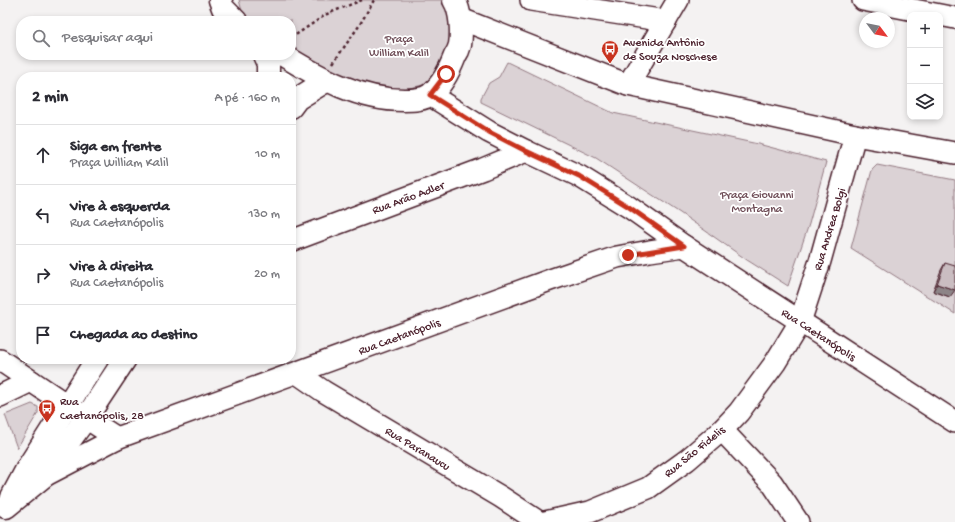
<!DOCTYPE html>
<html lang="pt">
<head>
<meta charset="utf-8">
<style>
  body { margin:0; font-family:"Gochi Hand",sans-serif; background:#f7f7f7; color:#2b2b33 }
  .controls { position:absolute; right:12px; top:12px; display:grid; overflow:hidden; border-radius:8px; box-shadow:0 2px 6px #0003 }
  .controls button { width:36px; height:36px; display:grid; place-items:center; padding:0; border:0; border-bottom:1px solid #e1e1e2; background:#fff; color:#2b2b33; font:20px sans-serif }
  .compass { position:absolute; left:859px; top:12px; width:36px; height:36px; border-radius:50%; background:#fff; box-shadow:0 2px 6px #0003; rotate:122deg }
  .stop { position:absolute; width:12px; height:12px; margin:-9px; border:3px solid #c8321e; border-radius:50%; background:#fff }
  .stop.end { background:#c8321e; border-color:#fff; box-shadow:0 1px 4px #0008 }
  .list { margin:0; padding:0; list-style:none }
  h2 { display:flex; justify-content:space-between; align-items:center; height:52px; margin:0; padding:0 16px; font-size:17px }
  h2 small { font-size:13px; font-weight:400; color:#7c7c81 }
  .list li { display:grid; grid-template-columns:26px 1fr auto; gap:12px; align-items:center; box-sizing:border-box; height:60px; padding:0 16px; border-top:1px solid #e1e1e2 }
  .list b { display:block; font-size:15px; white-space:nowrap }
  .list p { margin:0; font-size:13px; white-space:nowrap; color:#7c7c81 }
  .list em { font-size:13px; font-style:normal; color:#7c7c81 }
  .icon { flex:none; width:22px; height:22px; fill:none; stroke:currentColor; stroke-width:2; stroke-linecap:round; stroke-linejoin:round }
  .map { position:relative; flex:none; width:955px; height:522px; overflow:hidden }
  .search { position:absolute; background:#fff; box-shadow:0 2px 6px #0003; left:16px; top:16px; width:280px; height:44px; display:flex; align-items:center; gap:10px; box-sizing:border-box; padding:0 14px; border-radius:16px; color:#7c7c81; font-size:15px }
  .panel { position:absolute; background:#fff; box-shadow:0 2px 6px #0003; left:16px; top:72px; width:280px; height:292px; border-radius:16px }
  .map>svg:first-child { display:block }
</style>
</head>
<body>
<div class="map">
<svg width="955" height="522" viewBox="0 0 955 522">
  <rect width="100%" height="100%" fill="#f4f2f2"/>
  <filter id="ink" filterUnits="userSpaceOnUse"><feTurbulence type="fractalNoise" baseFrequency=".025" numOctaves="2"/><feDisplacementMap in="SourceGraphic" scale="8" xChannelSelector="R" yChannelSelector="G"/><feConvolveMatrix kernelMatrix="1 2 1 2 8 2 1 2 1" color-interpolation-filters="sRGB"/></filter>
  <g filter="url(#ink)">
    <g fill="#dbd2d5" stroke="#927880">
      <polygon points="239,0 444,0 456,40 435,81 419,86 399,90 356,85 291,55 291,21 249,21 242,11"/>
      <polygon points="507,62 613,113 758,144 826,162 809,224 788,286 747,260 680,213 596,158 481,102 481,98 489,83 499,77"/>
      <polygon points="877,165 955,180 955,314 851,248 872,170"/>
      <polygon points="32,404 38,407 38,413 17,448 5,415"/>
    </g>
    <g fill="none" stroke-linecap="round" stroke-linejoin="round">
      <g stroke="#4a1f2b" stroke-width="24">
        <g id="minor">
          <polyline points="531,0 666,21"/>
          <polyline points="863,0 955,18"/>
          <polyline points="461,19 628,85 855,135 955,153"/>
          <polyline points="628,85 678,0"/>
          <polyline points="430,95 489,132 526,151 579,176 629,207 684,246 955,422"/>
          <polyline points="291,241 483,169 526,151"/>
          <polyline points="0,360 86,418 117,438"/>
          <polyline points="297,373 323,391 501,497 539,522"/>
          <polyline points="0,396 31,381"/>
          <polyline points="722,430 772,483 798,522"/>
          <polyline points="44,476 117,438 550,280 617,257 650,251 684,246"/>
          <polyline points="545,522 590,512 648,488 687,460 722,430 739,412 775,363 800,322 820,261 855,135"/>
        </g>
      </g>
      <g stroke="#4a1f2b" stroke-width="25">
        <g id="major">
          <polyline points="220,0 223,8 236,21"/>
          <polyline points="264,55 268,64 268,77"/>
          <path d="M283 55C320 78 359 100 404 100 412 100 424 100 431 94 442 85 450 69 455 56 457 53 459 49 460 45 462 32 461 11 454 0"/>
          <polyline points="291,107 297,99 326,81"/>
          <polyline points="12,497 28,467 97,359"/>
          <polyline points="6,507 44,476 86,418 125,359"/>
        </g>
      </g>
      <g stroke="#4a1f2b" stroke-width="2.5" stroke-dasharray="3 3" stroke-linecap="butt">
        <polyline points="291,38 327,14 362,0"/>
        <polyline points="333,63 359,26 374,0"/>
      </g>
      <use href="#minor" stroke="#fff" stroke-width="21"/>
      <use href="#major" stroke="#fff" stroke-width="22"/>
    </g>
    <polygon fill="#aea3a6" stroke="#4a1f2b" points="945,263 950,297 933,291 941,270"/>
    <polygon fill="#8d8487" stroke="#4a1f2b" points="937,284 955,290 950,297 933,291"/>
    <polygon fill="#cabdc1" stroke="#4a1f2b" points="945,263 955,266 955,290 937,284"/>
  </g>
  <g fill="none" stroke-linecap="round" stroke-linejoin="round" filter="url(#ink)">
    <polyline stroke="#c8321e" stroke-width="5" points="446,74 430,95 489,132 526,151 579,176 629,207 684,246 628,255"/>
  </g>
  <defs>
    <g id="bus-pin" transform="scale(0.9)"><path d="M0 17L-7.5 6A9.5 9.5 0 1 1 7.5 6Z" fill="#c8321e" stroke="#fff"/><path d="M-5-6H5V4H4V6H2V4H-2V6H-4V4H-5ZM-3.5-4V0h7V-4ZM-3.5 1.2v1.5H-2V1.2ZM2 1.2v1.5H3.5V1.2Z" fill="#fff"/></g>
  </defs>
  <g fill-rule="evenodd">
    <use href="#bus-pin" x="610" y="49"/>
    <use href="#bus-pin" x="47" y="408"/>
  </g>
  <g text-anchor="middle" stroke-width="3.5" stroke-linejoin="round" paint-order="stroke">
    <g font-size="12" fill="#6e4c56" stroke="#fff">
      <text x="399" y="42">Praça<tspan x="399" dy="14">William Kalil</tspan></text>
      <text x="757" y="198">Praça Giovanni<tspan x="757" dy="14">Montagna</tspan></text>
    </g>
    <g font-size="12" fill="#4a1f2b" stroke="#fff" text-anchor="start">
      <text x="623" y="46">Avenida Antônio<tspan x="623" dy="14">de Souza Noschese</tspan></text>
      <text x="60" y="405">Rua<tspan x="60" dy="14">Caetanópolis, 28</tspan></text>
    </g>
    <g font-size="12" fill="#4a1f2b" stroke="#fff">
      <text transform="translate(408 197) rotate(-20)" y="4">Rua Arão Adler</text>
      <text transform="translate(829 229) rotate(-73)" y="4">Rua Andrea Bolgi</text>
      <text transform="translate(819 334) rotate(33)" y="4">Rua Caetanópolis</text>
      <text transform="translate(399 336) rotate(-20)" y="4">Rua Caetanópolis</text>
      <text transform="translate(418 448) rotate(31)" y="4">Rua Paranaucu</text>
      <text transform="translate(694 451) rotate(-39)" y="4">Rua São Fidelis</text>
    </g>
  </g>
</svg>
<div class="controls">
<button>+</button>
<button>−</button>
<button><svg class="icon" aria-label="layers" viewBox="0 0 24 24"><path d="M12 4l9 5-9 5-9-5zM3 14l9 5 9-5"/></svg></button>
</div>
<svg class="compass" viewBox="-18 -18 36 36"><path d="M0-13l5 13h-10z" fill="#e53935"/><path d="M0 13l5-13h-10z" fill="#7c7c81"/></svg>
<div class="stop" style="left:446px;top:74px"></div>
<div class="stop end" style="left:628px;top:255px"></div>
<div class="search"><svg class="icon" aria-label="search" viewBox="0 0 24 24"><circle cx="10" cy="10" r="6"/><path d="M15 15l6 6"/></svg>Pesquisar aqui</div>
<section class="panel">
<h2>2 min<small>A pé · 160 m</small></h2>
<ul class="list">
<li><svg class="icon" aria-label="ahead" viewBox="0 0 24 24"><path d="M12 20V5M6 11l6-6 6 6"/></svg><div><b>Siga em frente</b><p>Praça William Kalil</p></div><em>10 m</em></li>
<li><svg class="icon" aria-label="left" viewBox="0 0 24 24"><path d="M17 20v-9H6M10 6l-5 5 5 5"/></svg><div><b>Vire à esquerda</b><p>Rua Caetanópolis</p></div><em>130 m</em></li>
<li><svg class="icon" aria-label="right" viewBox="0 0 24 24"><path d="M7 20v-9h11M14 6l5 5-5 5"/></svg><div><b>Vire à direita</b><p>Rua Caetanópolis</p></div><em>20 m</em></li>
<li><svg class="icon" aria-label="arrive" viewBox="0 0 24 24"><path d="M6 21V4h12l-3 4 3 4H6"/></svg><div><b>Chegada ao destino</b></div></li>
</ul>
</section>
</div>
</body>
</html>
